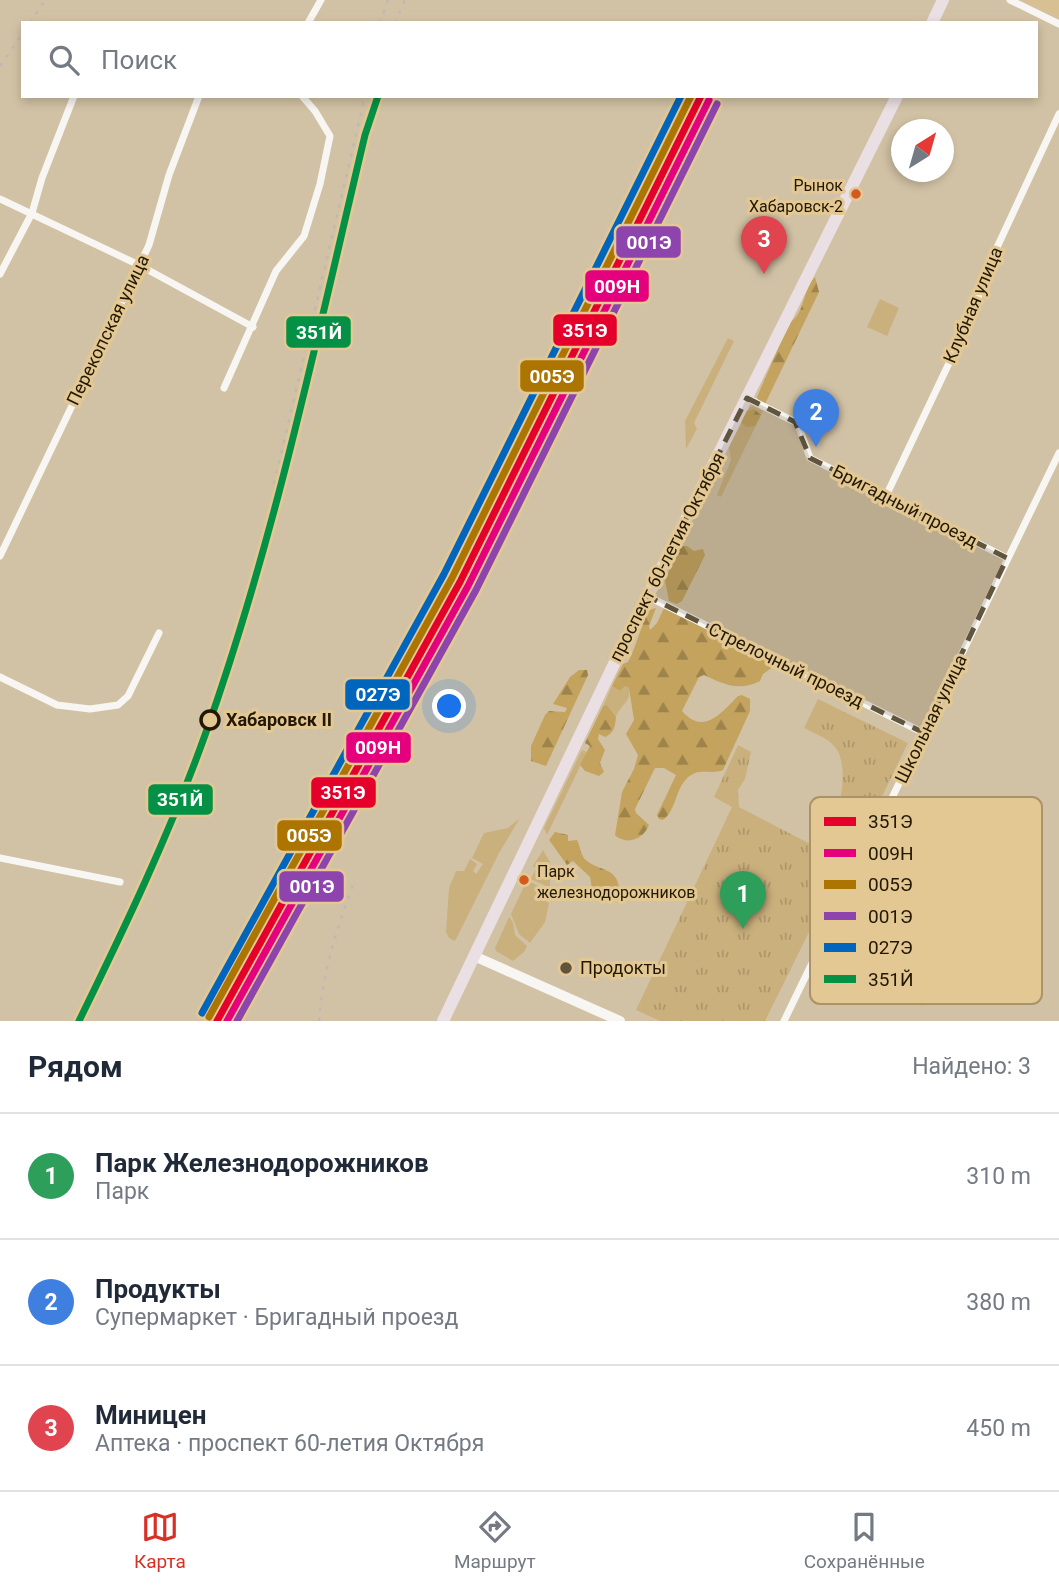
<!DOCTYPE html>
<html lang="ru">
<head>
<meta charset="utf-8">
<style>
  body { margin:0; font-family:Roboto,sans-serif; background:#f2f2f3; color:#1f2937 }
  .compass { position:absolute; left:891px; top:119px; width:63px; height:63px; border-radius:50%; background:#fff; box-shadow:0 4px 10px #0003; rotate:37deg }
  .you { position:absolute; left:450px; top:707px; width:24px; height:24px; margin:-18px; border:5px solid #fff; border-radius:50%; background:#1a73e8; box-shadow:0 0 0 10px #1a73e833 }
  .badge { display:grid; place-items:center; width:46px; height:46px; border-radius:50%; background:#d93025; color:#fff; font-size:23px; font-weight:700 }
  .pin { position:absolute; translate:-50% -58px; filter:drop-shadow(0 2px 4px #0008) }
  .pin::after { content:''; position:absolute; top:37px; width:24px; height:21px; background:inherit; clip-path:polygon(0 0,100% 0,50% 100%) }
  .list { margin:0; padding:0; list-style:none }
  h2 { display:flex; justify-content:space-between; align-items:center; height:91px; margin:0; padding:0 28px; font-size:30px }
  h2 small { font-size:23px; font-weight:400; color:#747a83 }
  .list li { display:grid; grid-template-columns:46px 1fr auto; gap:21px; align-items:center; box-sizing:border-box; height:126px; padding:0 28px; border-top:2px solid #e0e1e3 }
  .list b { display:block; font-size:26px; white-space:nowrap }
  .list p { margin:0; font-size:23px; white-space:nowrap; color:#747a83 }
  .list em { font-size:23px; font-style:normal; color:#747a83 }
  .icon { flex:none; width:38px; height:38px; fill:none; stroke:currentColor; stroke-width:2; stroke-linecap:round; stroke-linejoin:round }
  .map { position:relative; flex:none; width:1059px; height:1021px; overflow:hidden }
  .search { position:absolute; background:#fff; box-shadow:0 4px 10px #0003; left:21px; right:21px; top:21px; height:77px; display:flex; align-items:center; gap:18px; box-sizing:border-box; padding:0 24px; border-radius:0px; color:#747a83; font-size:26px }
  .sheet { height:469px; background:#fff }
  nav { display:flex; justify-content:space-around; align-items:center; box-sizing:border-box; height:98px; border-top:2px solid #e0e1e3; background:#fff; font-size:19px; color:#747a83 }
  nav a { display:grid; justify-items:center; gap:4px }
  nav .on { color:#d93025 }
  .map>svg:first-child { display:block }
</style>
</head>
<body>
<div class="map">
<svg width="1059" height="1021" viewBox="0 0 1059 1021">
  <defs>
    <pattern id="forest-firs" width="22" height="20" patternUnits="userSpaceOnUse" patternTransform="scale(1.75)"><rect width="22" height="20" fill="#c3a35d"/><path d="M5 1l3.5 6h-7zM16 11l3.5 6h-7z" fill="#9e844b"/></pattern>
    <pattern id="park-tufts" width="24" height="20" patternUnits="userSpaceOnUse" patternTransform="scale(1.75)"><rect width="24" height="20" fill="#cab07d"/><path d="M3 7l-1-3M5 7V3M7 7l1-3M15 17l-1-3M17 17v-4M19 17l1-3" fill="none" stroke="#ad976a"/></pattern>
  </defs>
  <rect width="100%" height="100%" fill="#d2c2a5"/>
  <polygon fill="#d9c092" points="1022,0 1059,0 1059,18"/>
  <g fill="#cab07d">
    <polygon points="880,299 899,308 887,336 867,327"/>
    <polygon points="728,338 734,341 694,423 697,429 686,449 685,421"/>
    <polygon points="753,406 763,411 721,497 717,495 731,460 729,447 750,407"/>
    <path d="M612 686 620 691 625 686 629 688C632 702 620 705 616 717L607 705 603 706Z"/>
    <polygon points="582,750 587,752 547,835 544,828"/>
    <polygon points="520,818 499,853 455,941 449,938 446,932 449,888 456,871 464,871 470,859 477,864 473,871 476,874 483,864 472,858 484,833 508,828"/>
    <polygon points="543,850 550,862 550,888 531,879 536,868 533,866"/>
    <polygon points="527,880 542,888 540,898 549,903 545,922 530,943 519,934 511,914"/>
    <polygon points="509,917 513,922 515,935 527,946 524,952 513,961 496,951 495,948"/>
    <polygon points="922,970 938,978 923,1006 908,998"/>
  </g>
  <g fill="url(#forest-firs)">
    <path d="M815 277 819 292 765 404 758 401 757 397 789 323C806 313 802 289 815 277Z"/>
    <polygon points="754,409 761,415 755,426 747,427 742,424 740,418 743,412"/>
    <polygon points="681,546 687,546 694,551 703,549 705,555 682,601 677,604 669,601 665,580"/>
    <path d="M656 608 649 626 650 630 657 623 664 608 773 663V667L763 674 760 681C739 692 723 684 704 675L699 677 682 711C704 736 721 713 738 696L742 695 750 699V711L723 770C714 774 704 770 695 773 674 782 679 808 663 820L659 819 657 815 676 775 664 768H655L635 809 636 813 649 825C644 839 626 846 615 835L622 792 634 769 638 755 626 734 634 720 629 688 625 686 620 691 612 686 623 664 628 662C637 645 640 628 649 610Z"/>
    <polygon points="579,670 587,670 588,675 546,766 531,761 531,746 545,715 549,711 565,712 567,708 553,704 570,677"/>
    <path d="M607 705 616 717C615 727 614 733 605 737L599 734 598 739 605 750 600 763 604 772 599 776 585 771 580 765 590 746 585 743 603 706Z"/>
    <path d="M555 832 568 835V841L577 840C581 847 580 856 587 861 600 871 618 868 619 889L601 896 592 888 590 877 573 861 567 865 549 840Z"/>
  </g>
  <path fill="url(#park-tufts)" d="M818 699 908 743 865 831 860 829 765 1021H660L636 1010 732 807 714 797 738 745 751 752 745 779 738 790 739 807 818 848C837 832 854 764 833 745 826 737 813 733 804 728Z"/>
  <g fill="none" stroke-linecap="round" stroke-linejoin="round">
    <g stroke="#f8f6f2" stroke-width="7">
      <polyline points="1010,0 1059,24"/>
      <polyline points="308,23 321,0"/>
      <polyline points="0,199 139,265 253,327"/>
      <polyline points="0,274 32,213 42,178 74,96"/>
      <polyline points="224,388 276,271 304,236 320,184 330,136 315,111 302,96"/>
      <polyline points="747,398 795,422 800,430 810,458 1007,558"/>
      <polyline points="886,496 978,302 980,284 1059,114"/>
      <polyline points="0,556 149,245 169,175 199,96"/>
      <polyline points="647,596 924,733"/>
      <polyline points="0,677 57,705 90,709 118,705 128,696 159,633"/>
      <polyline points="0,858 120,882"/>
      <polyline points="784,1021 1059,453"/>
    </g>
    <polyline stroke="#f8f6f2" stroke-width="10" points="474,956 620,1021"/>
    <g stroke="#eae0e4" stroke-width="12">
      <polyline points="932,23 943,0"/>
      <polyline points="443,1021 615,662 897,96"/>
    </g>
    <g stroke="#bebab3" stroke-width="2.5" stroke-dasharray="3.5 7" stroke-linecap="butt">
      <polyline points="30,23 45,0"/>
      <polyline points="380,23 388,0"/>
      <polyline points="395,23 405,0"/>
      <polyline points="0,66 23,33"/>
      <polyline points="274,484 365,96"/>
      <path d="M319 1021C323 972 337 926 355 880"/>
    </g>
    <g stroke="#e4c893" stroke-width="12">
      <polyline id="rail-1" points="217,1021 460,582 701,96"/>
    </g>
    <g stroke="#e4c893" stroke-width="12">
      <polyline id="rail-2" points="227,1021 468,586 709,100"/>
    </g>
    <g stroke="#e4c893" stroke-width="12">
      <polyline id="rail-3" points="209,1017 452,578 691,96"/>
    </g>
    <g stroke="#e4c893" stroke-width="12">
      <polyline id="rail-4" points="237,1021 476,590 717,104"/>
    </g>
    <g stroke="#e4c893" stroke-width="12">
      <polyline id="rail-5" points="202,1013 444,574 681,96"/>
    </g>
    <g stroke="#e4c893" stroke-width="12">
      <path id="rail-6" d="M79 1021C125 927 170 833 205 735 275 539 317 336 365 135L378 96"/>
    </g>
    <use href="#rail-1" stroke="#e4002b" stroke-width="7"/>
    <use href="#rail-2" stroke="#e5007d" stroke-width="7"/>
    <use href="#rail-3" stroke="#ac7401" stroke-width="7"/>
    <use href="#rail-4" stroke="#8e44ad" stroke-width="7"/>
    <use href="#rail-5" stroke="#0065bd" stroke-width="7"/>
    <use href="#rail-6" stroke="#059145" stroke-width="7"/>
  </g>
  <path fill="#60543c" fill-opacity="0.2" stroke="#60543c" stroke-width="5" stroke-dasharray="14 9" stroke-linejoin="round" d="M747 398 795 422 810 458 1007 558 924 733 647 596Z"/>
  <g fill="#d3591e" stroke="#e4c893" stroke-width="2.5">
    <circle cx="856" cy="194" r="6"/>
    <circle cx="524" cy="880" r="6"/>
  </g>
  <circle fill="#e4c893" stroke="#221804" stroke-width="3.5" cx="210" cy="720" r="9"/>
  <circle fill="#60543c" stroke="#e4c893" stroke-width="2.5" cx="566" cy="968" r="7"/>
  <g text-anchor="middle" stroke-width="6" stroke-linejoin="round" paint-order="stroke">
    <g font-size="16" fill="#221804" stroke="#e4c893" text-anchor="end">
      <text x="843" y="191">Рынок<tspan x="843" dy="21">Хабаровск-2</tspan></text>
      <text x="537" y="877" text-anchor="start">Парк<tspan x="537" dy="21">железнодорожников</tspan></text>
    </g>
    <g font-size="18" fill="#221804" stroke="#e4c893">
      <text transform="translate(973 305) rotate(-67)" y="6">Клубная улица</text>
      <text transform="translate(108 330) rotate(-64)" y="6">Перекопская улица</text>
      <text transform="translate(905 506) rotate(27)" y="6">Бригадный проезд</text>
      <text transform="translate(667 557) rotate(-63)" y="6">проспект 60-летия Октября</text>
      <text transform="translate(786 665) rotate(26)" y="6">Стрелочный проезд</text>
      <text transform="translate(931 719) rotate(-64)" y="6">Школьная улица</text>
    </g>
    <g font-size="18" font-weight="bold" fill="#221804" stroke="#e4c893" text-anchor="start">
      <text x="226" y="726">Хабаровск II</text>
    </g>
    <g font-size="18" fill="#221804" stroke="#e4c893" text-anchor="start">
      <text x="580" y="974">Продокты</text>
    </g>
  </g>
  <rect x="810" y="797" width="232" height="207" rx="10" fill="#e4c893" stroke="#aa9368" stroke-width="2"/>
  <rect x="824" y="817" width="32" height="9" fill="#e4002b"/>
  <rect x="824" y="849" width="32" height="8" fill="#e5007d"/>
  <rect x="824" y="880" width="32" height="9" fill="#ac7401"/>
  <rect x="824" y="912" width="32" height="8" fill="#8e44ad"/>
  <rect x="824" y="943" width="32" height="9" fill="#0065bd"/>
  <rect x="824" y="975" width="32" height="8" fill="#059145"/>
  <g font-size="19" fill="#221804">
    <text x="868" y="828">351Э</text>
    <text x="868" y="860">009Н</text>
    <text x="868" y="891">005Э</text>
    <text x="868" y="923">001Э</text>
    <text x="868" y="954">027Э</text>
    <text x="868" y="986">351Й</text>
  </g>
  <g stroke="#e4c893" stroke-width="2.5">
    <rect x="615" y="225" width="67" height="34" rx="7" fill="#8e44ad"/>
    <rect x="584" y="269" width="66" height="34" rx="7" fill="#e5007d"/>
    <rect x="552" y="313" width="66" height="34" rx="7" fill="#e4002b"/>
    <rect x="285" y="315" width="67" height="34" rx="7" fill="#059145"/>
    <rect x="519" y="359" width="66" height="34" rx="7" fill="#ac7401"/>
    <rect x="344" y="678" width="67" height="33" rx="7" fill="#0065bd"/>
    <rect x="345" y="731" width="67" height="33" rx="7" fill="#e5007d"/>
    <rect x="310" y="776" width="67" height="33" rx="7" fill="#e4002b"/>
    <rect x="147" y="783" width="67" height="33" rx="7" fill="#059145"/>
    <rect x="276" y="819" width="67" height="33" rx="7" fill="#ac7401"/>
    <rect x="278" y="870" width="67" height="33" rx="7" fill="#8e44ad"/>
  </g>
  <g font-size="19" text-anchor="middle" font-weight="bold" fill="#fff">
    <text x="649" y="249">001Э</text>
    <text x="617" y="293">009Н</text>
    <text x="585" y="337">351Э</text>
    <text x="319" y="339">351Й</text>
    <text x="552" y="383">005Э</text>
    <text x="378" y="701">027Э</text>
    <text x="378" y="754">009Н</text>
    <text x="343" y="799">351Э</text>
    <text x="180" y="806">351Й</text>
    <text x="309" y="842">005Э</text>
    <text x="312" y="893">001Э</text>
  </g>
</svg>
<svg class="compass" viewBox="-18 -18 36 36"><path d="M0-13l5 13h-10z" fill="#e53935"/><path d="M0 13l5-13h-10z" fill="#747a83"/></svg>
<div class="you"></div>
<div class="pin badge" style="left:743px;top:929px;background:#2e9e5b">1</div>
<div class="pin badge" style="left:816px;top:447px;background:#3f7fe0">2</div>
<div class="pin badge" style="left:764px;top:274px;background:#e0444e">3</div>
<div class="search"><svg class="icon" aria-label="search" viewBox="0 0 24 24"><circle cx="10" cy="10" r="6"/><path d="M15 15l6 6"/></svg>Поиск</div>
</div>
<section class="sheet">
<h2>Рядом<small>Найдено: 3</small></h2>
<ul class="list">
<li><span class="badge" style="background:#2e9e5b">1</span><div><b>Парк Железнодорожников</b><p>Парк</p></div><em>310 m</em></li>
<li><span class="badge" style="background:#3f7fe0">2</span><div><b>Продукты</b><p>Супермаркет · Бригадный проезд</p></div><em>380 m</em></li>
<li><span class="badge" style="background:#e0444e">3</span><div><b>Миницен</b><p>Аптека · проспект 60-летия Октября</p></div><em>450 m</em></li>
</ul>
</section>
<nav>
<a class="on"><svg class="icon" aria-label="map" viewBox="0 0 24 24"><path d="M3 6l6-2 6 2 6-2v14l-6 2-6-2-6 2zM9 4v14M15 6v14"/></svg>Карта</a>
<a><svg class="icon" aria-label="directions" viewBox="0 0 24 24"><path d="M12 3l9 9-9 9-9-9zM9 14v-3h6M13 9l2 2-2 2"/></svg>Маршрут</a>
<a><svg class="icon" aria-label="saved" viewBox="0 0 24 24"><path d="M7 4h10v16l-5-4-5 4z"/></svg>Сохранённые</a>
</nav>
</body>
</html>
